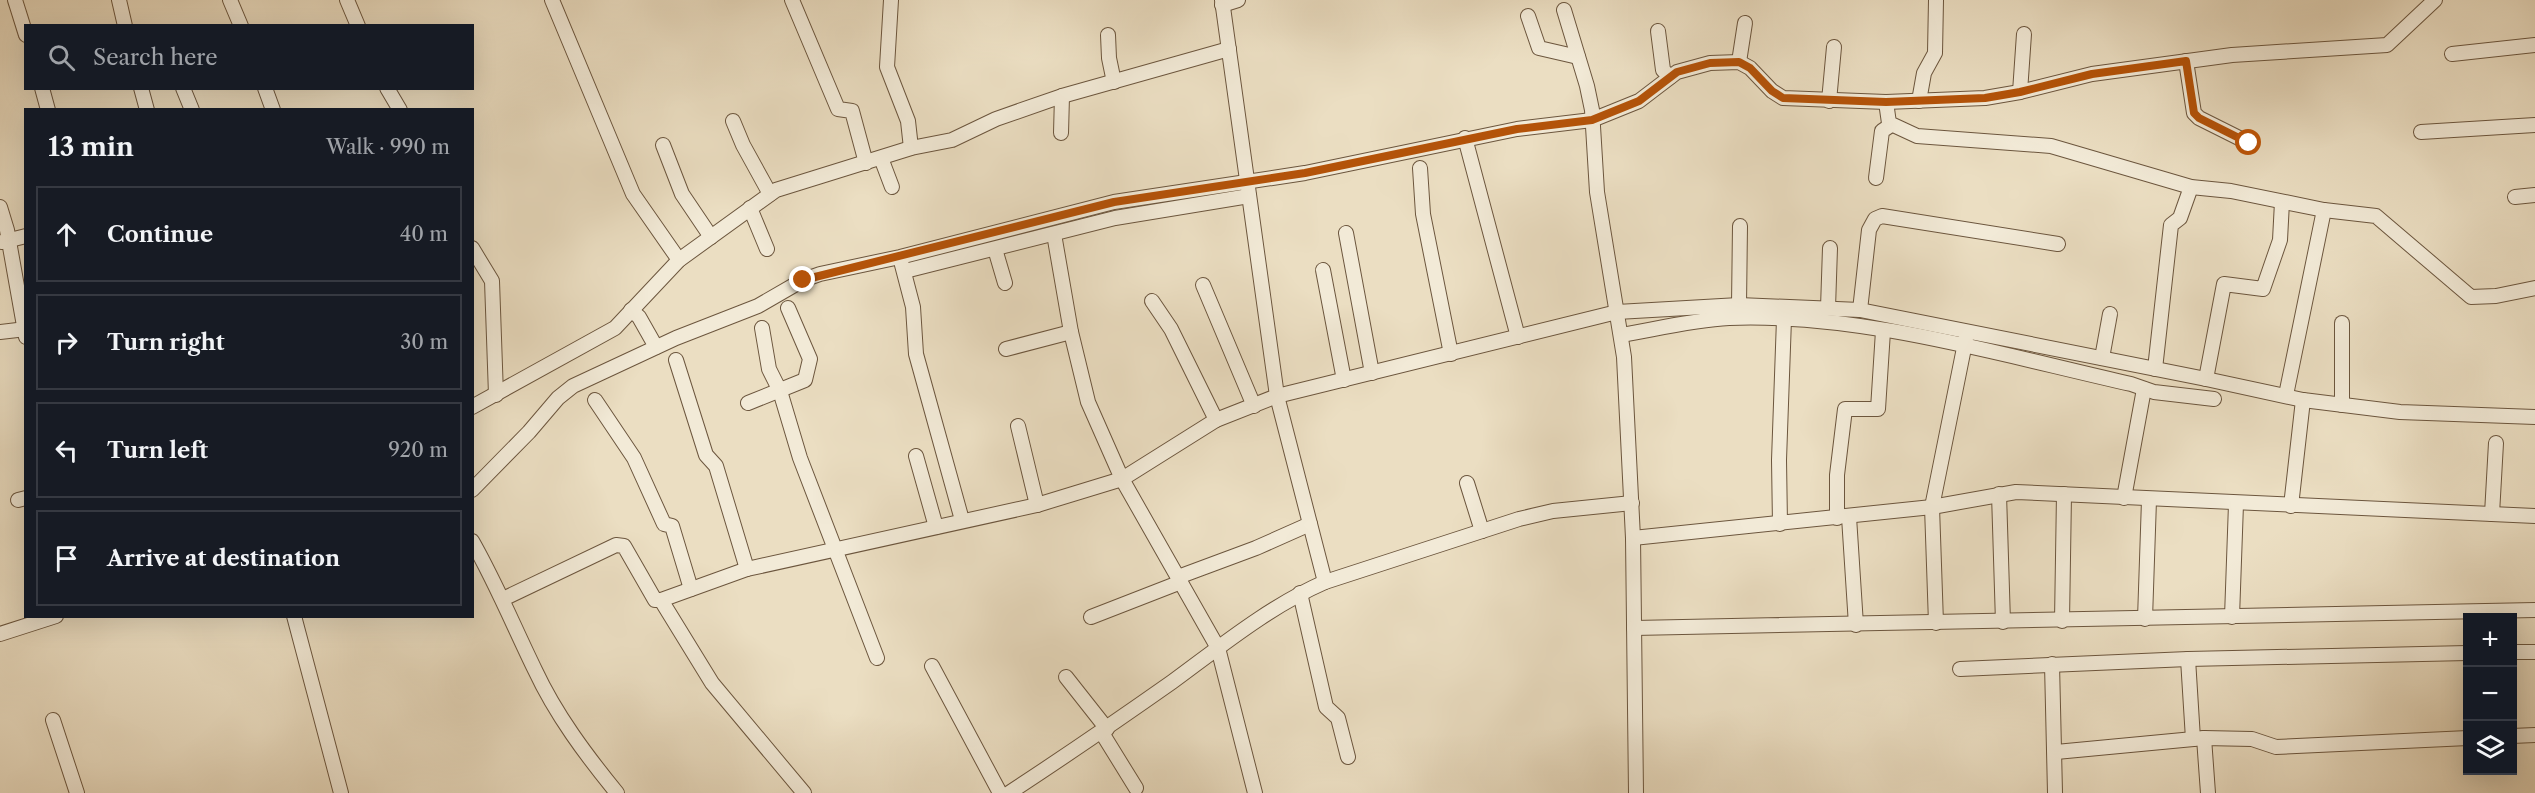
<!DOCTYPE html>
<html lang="en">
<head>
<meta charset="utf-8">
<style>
  body { margin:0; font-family:"Libre Caslon Text",serif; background:#242831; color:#f1f3f6 }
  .controls { position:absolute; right:18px; bottom:18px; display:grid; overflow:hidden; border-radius:0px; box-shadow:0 6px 24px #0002 }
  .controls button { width:54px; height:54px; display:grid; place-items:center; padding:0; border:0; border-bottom:2px solid #363941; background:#171b24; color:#f1f3f6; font:30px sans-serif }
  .stop { position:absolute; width:18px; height:18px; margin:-14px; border:4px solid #b45309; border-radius:50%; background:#fff }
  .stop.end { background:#b45309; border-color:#fff; box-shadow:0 2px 6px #0008 }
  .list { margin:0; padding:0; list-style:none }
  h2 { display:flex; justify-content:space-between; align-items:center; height:78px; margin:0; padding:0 24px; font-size:26px }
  h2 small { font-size:20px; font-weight:400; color:#9ea1a6 }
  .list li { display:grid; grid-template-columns:39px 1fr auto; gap:18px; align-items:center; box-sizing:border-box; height:96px; margin:0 12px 12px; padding:0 12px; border:2px solid #363941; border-radius:0px }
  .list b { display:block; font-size:22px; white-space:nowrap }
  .list em { font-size:20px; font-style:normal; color:#9ea1a6 }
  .icon { flex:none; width:33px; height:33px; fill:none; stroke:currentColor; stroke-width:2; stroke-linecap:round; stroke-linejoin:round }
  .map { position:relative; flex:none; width:2535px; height:793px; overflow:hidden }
  .search { position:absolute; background:#171b24; box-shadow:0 6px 24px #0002; left:24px; top:24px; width:450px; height:66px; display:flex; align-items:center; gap:15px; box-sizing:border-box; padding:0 21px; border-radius:0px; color:#9ea1a6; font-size:22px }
  .panel { position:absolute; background:#171b24; box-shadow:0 6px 24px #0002; left:24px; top:108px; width:450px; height:510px; border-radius:0px }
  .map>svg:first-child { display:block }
</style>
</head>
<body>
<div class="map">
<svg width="2535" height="793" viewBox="0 0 2535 793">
  <rect width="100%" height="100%" fill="#ebdec2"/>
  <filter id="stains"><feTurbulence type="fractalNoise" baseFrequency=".00333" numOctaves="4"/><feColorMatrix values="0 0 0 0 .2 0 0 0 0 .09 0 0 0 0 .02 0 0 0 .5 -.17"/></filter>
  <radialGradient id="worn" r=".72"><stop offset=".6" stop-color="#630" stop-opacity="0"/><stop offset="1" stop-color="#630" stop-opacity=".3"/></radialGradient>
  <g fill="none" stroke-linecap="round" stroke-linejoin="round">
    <g stroke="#6c563e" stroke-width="16">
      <g id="minor">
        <polyline points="15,0 26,35"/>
        <polyline points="119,0 125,26"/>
        <polyline points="230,0 241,26"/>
        <polyline points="347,0 358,26"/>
        <polyline points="552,0 633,194 679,260"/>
        <polyline points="792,0 838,109 852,111 866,163"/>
        <polyline points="891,0 887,67 908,121 911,148"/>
        <polyline points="1222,0 1277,396 1325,582"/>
        <polyline points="1222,5 1238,0"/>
        <polyline points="1564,10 1587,86 1592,110 1597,192 1624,357 1633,538 1636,793"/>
        <polyline points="1528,16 1539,48 1578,57"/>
        <polyline points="1658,31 1663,70 1670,77"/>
        <polyline points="1108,35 1109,58 1114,82"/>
        <polyline points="2452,54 2535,45"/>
        <polyline points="2186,61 2194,113 2199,118 2249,143"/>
        <polyline points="1739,62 1745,23"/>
        <polyline points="42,88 48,110"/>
        <polyline points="141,88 147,110"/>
        <polyline points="183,88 192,110"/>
        <polyline points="265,88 273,110"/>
        <polyline points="387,88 400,110"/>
        <polyline points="2020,92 2024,34"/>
        <polyline points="1829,101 1834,47"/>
        <polyline points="1919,101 1924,73 1935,53 1936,0"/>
        <polyline points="1886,102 1889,123 1917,136 2051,146 2191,187 2231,191 2324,210 2376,216 2471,297 2496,296 2535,288"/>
        <polyline points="733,121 743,145 770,194"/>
        <polyline points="2421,132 2535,125"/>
        <polyline points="1061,133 1062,96"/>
        <polyline points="1465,138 1518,337"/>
        <polyline points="663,145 682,194 711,237"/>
        <polyline points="881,158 892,187"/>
        <polyline points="1420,168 1423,214 1451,354"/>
        <polyline points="1876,178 1882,131 1891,125"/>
        <polyline points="2515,197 2535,195"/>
        <polyline points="0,207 7,230 26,337"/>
        <polyline points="750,208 767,249"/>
        <polyline points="1346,233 1372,373"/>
        <polyline points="1054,234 1071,332 1088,402 1122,479 1218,648 1255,793"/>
        <polyline points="2,242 26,236"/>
        <polyline points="472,248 492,281 496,395"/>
        <polyline points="995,249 1005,283"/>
        <polyline points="902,265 913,307 916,354 962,520"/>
        <polyline points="1323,270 1344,380"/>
        <polyline points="905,271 1115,218 1249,196"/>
        <polyline points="1203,285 1254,406"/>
        <polyline points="1152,301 1171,329 1216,420"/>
        <polyline points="1739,305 1740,226"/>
        <polyline points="1828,308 1830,248"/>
        <polyline points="631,310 639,317 656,347"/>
        <polyline points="1860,310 1869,230 1875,219 1882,216 2058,244"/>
        <polyline points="762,328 769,369 780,391 800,458 877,658"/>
        <polyline points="0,332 26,329"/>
        <path d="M1621 335C1656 329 1693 320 1729 318 1863 313 2001 355 2131 384L2154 392 2214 399"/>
        <polyline points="1006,349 1071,332"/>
        <polyline points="2102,358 2110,314"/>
        <polyline points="676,360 706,455 716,466 747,569"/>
        <polyline points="2155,369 2171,225 2180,218 2191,187"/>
        <polyline points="2206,379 2224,284 2263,289 2280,240 2282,202"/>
        <polyline points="2286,395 2324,210"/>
        <polyline points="595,400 634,458 664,524 672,526 691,589"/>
        <polyline points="748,403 805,380 810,359 788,308"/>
        <polyline points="2342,405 2342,323"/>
        <polyline points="472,407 615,328 679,260 776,190 911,148 952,140 996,119 1062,96 1229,49"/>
        <polyline points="1018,426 1037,505"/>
        <polyline points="916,456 936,527"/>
        <polyline points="1467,483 1482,531"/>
        <polyline points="472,490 529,432 558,398 573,386 676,338 758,306 803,280 820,274 900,257 1114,202 1305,173 1517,129 1592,120 1639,101 1677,72 1710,63 1739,62 1750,68 1772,91 1783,98 1886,102 1985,98 2020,92 2092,74 2232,55 2387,45 2435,0"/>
        <polyline points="1999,494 2003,622"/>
        <polyline points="2124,498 2144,389"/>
        <polyline points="18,500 26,498"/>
        <polyline points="2291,506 2303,400"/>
        <polyline points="2492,514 2496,443"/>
        <polyline points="1849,517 1856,625"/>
        <polyline points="1837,518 1837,475 1845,409 1878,409 1883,331"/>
        <polyline points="1780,524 1779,460 1784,319"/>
        <polyline points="1633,538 1932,507 2016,492 2535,516"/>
        <path d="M472 541C496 583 514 627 535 670 556 715 586 755 617 793"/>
        <polyline points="1178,577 1256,548 1310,524"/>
        <polyline points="1300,593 1326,707 1338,718 1348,757"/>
        <polyline points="503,599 616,545 624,546 655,600 661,600 747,569 1037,505 1122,479 1216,420 1277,396 1617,312 1739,305 1860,310 2206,379 2303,400 2400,412 2535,417"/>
        <polyline points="661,600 712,683 804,793"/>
        <polyline points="294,616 341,793"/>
        <polyline points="1091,617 1181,582"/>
        <polyline points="2232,617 2236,504"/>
        <polyline points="2145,619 2149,500"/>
        <polyline points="2062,621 2064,494"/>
        <polyline points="1936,623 1932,507 1966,338"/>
        <polyline points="1634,628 2535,610"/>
        <polyline points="0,634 56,616"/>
        <polyline points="2512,652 2535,652"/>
        <polyline points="2188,659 2193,739"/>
        <polyline points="2052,664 2055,793"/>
        <polyline points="932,666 1000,793"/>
        <polyline points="1960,669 2188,659 2468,653"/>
        <polyline points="1066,677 1107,729"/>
        <polyline points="53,720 77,793"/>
        <polyline points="1102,733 1136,788"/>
        <polyline points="2512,736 2535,735"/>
        <polyline points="2204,738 2208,793"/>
        <polyline points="2056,752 2204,738 2252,739 2276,747 2468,738"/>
        <path d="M1009 793C1064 757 1118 720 1172 682 1221 646 1270 606 1325 582L1519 519 1553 511 1632 503"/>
      </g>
    </g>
    <use href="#minor" stroke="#f2ead7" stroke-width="14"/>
  </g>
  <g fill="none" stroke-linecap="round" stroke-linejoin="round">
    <polyline stroke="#b45309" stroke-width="8" points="803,280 1114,202 1305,173 1517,129 1592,120 1639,101 1677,72 1710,63 1739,62 1750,68 1772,91 1783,98 1886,102 1985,98 2020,92 2092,74 2186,61 2194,113 2199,118 2249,143"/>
  </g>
  <rect width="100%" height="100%" filter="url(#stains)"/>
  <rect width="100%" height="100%" fill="url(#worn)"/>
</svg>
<div class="controls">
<button>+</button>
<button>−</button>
<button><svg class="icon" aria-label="layers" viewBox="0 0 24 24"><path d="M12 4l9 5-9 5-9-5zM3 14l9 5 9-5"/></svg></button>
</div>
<div class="stop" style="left:2249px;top:143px"></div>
<div class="stop end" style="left:803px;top:280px"></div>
<div class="search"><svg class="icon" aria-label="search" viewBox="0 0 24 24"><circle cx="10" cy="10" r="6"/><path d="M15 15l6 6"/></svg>Search here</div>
<section class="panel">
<h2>13 min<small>Walk · 990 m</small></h2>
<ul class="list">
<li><svg class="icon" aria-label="ahead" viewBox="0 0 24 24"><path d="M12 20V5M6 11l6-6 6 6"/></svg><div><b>Continue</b></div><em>40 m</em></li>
<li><svg class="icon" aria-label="right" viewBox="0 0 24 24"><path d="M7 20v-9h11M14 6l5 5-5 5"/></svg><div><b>Turn right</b></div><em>30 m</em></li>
<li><svg class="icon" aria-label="left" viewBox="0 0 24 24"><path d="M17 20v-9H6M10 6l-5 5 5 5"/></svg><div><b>Turn left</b></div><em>920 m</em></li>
<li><svg class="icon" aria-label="arrive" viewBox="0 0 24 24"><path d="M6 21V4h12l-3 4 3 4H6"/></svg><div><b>Arrive at destination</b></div></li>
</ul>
</section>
</div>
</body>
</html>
